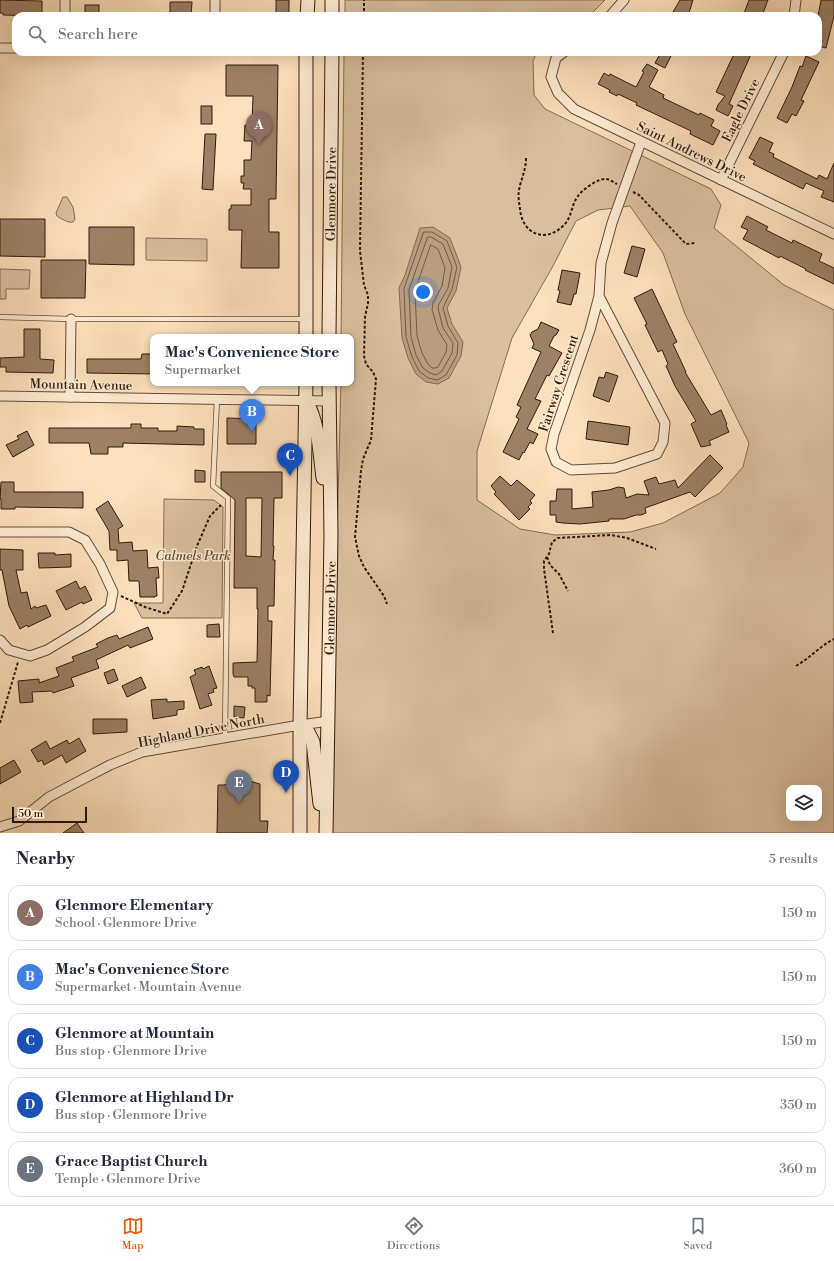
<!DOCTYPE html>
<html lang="en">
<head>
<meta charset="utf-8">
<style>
  body { margin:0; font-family:"Libre Bodoni",serif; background:#f2f2f3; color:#1f2937 }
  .controls { position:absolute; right:12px; bottom:12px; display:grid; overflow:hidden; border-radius:8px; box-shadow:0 4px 16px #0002 }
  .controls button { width:36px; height:36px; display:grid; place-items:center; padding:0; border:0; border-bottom:1px solid #e0e1e3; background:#fff; color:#1f2937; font:20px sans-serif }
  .scale { position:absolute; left:12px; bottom:10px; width:75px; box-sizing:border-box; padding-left:4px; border:2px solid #321a0a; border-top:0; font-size:11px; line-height:14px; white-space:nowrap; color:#321a0a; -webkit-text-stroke:3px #feecd3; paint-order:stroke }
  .you { position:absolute; left:423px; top:292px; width:14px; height:14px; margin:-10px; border:3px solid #fff; border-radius:50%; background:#1a73e8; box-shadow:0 0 0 6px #1a73e833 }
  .badge { display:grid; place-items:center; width:26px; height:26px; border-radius:50%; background:#ea580c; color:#fff; font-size:13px; font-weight:700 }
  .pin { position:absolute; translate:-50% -33px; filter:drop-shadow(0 1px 2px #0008) }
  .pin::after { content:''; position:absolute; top:21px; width:14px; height:12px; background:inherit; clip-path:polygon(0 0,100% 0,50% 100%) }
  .popup { position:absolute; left:150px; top:334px; width:204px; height:52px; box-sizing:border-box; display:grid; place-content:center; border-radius:8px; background:#fff; filter:drop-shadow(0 1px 3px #0005); font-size:13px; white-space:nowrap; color:#747a83 }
  .popup b { font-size:15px; color:#1f2937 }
  .popup::after { content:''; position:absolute; left:50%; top:100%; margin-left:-8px; border:8px solid transparent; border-top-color:#fff }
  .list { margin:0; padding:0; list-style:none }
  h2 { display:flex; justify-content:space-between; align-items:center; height:52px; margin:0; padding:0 16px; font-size:17px }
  h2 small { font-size:13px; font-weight:400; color:#747a83 }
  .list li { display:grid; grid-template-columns:26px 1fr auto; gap:12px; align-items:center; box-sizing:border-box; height:56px; margin:0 8px 8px; padding:0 8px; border:1px solid #e0e1e3; border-radius:12px }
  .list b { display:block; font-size:15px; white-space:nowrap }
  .list p { margin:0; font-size:13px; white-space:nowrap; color:#747a83 }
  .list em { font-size:13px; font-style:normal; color:#747a83 }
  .icon { flex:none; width:22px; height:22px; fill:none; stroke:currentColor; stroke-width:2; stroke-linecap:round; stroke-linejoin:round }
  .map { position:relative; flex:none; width:834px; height:833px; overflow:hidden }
  .search { position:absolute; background:#fff; box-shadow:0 4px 16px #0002; left:12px; right:12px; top:12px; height:44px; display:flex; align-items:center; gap:10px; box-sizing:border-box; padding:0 14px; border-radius:12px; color:#747a83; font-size:15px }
  .sheet { height:372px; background:#fff }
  nav { display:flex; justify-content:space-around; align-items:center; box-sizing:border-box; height:56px; border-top:1px solid #e0e1e3; background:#fff; font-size:11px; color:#747a83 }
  nav a { display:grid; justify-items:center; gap:2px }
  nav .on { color:#ea580c }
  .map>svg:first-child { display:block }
</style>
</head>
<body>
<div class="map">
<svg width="834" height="833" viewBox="0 0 834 833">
  <rect width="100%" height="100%" fill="#fde1bc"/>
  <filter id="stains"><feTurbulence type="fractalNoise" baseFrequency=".005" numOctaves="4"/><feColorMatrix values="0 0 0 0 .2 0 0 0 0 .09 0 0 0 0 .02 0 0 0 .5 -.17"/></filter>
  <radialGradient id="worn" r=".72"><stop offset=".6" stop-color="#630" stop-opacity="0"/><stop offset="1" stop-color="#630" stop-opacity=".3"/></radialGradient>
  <g fill="#dabf9e" stroke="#866c54" fill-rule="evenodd">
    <polygon points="345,0 605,0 589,16 345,16"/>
    <path d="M344 52H537L533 61 534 95 545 109 711 189 721 205 714 228 784 285 834 310V833H332L333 696 341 383H351V337H341ZM630 206 663 253 685 314 749 443 743 467 720 493 663 523 630 532 555 535 520 529 477 500V451L512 338 553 266 576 221 598 210ZM789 788H819V818H789Z"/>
    <path d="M63 197H67L73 207 75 219 73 222C68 223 61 219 57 216L56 213Z"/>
    <polygon points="146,238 207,239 207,261 146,260"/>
    <polygon points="0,269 30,270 29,289 6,289 6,299 0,299"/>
    <polygon points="164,499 214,500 223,507 222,618 142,618 134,603 163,603"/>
  </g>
  <polygon fill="#b89d7f" stroke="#826950" points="433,227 450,238 461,267 456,291 447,308 452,324 463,342 461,356 449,378 438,384 426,382 416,374 408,358 402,338 399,288 405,275 420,228"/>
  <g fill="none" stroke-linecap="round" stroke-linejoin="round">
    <g stroke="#755c44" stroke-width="1">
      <polygon points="424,232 432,232 447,241 457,267 452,289 443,308 448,326 458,343 457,355 446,375 437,380 428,378 419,371 412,357 406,337 404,289"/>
      <polygon points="428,237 431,237 443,244 452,267 448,288 439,304 438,308 443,328 453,343 452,353 442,371 436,375 430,373 423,368 416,355 411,337 409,290"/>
      <polygon points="431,245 438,249 445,268 442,286 433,303 432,310 438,330 447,345 446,352 438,367 435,368 432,368 428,364 422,353 417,336 415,291"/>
    </g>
  </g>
  <g fill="#9c8167" stroke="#321a0a" fill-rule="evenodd">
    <polygon points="0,0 42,1 42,16 3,15 3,13 0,13"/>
    <rect x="276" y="0" width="13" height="16"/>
    <polygon points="680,0 693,0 688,16 674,16 676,13 673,12"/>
    <polygon points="749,0 768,0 762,16 743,16"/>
    <polygon points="821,0 834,0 834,16 826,48 818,46 818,16"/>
    <polygon points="170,2 192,2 191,16 176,16 176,13 170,12"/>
    <rect x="85" y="5" width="14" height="11"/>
    <polygon points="661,52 673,52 665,68 655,63"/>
    <polygon points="735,52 752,52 729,104 733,106 728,116 716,110 718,105 725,96 716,92"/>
    <polygon points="806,56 819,62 801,100 804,101 796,116 792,114 787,123 777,118 792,87 800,66 802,67"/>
    <polygon points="647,64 658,70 649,87 664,95 663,98 699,115 700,113 714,120 711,126 720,131 713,145 690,134 691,131 636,105 637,103 618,94 617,96 609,92 610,90 598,84 604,73 609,76 610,74 636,87 644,72 642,71"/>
    <polygon points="226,65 278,65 276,199 269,199 269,232 279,232 279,268 241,268 242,230 229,230 229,209 231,209 231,205 251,205 251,189 243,189 244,183 241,183 241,176 244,176 244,160 251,160 252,141 244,141 245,125 252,125 253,96 226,96"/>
    <rect x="201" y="106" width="11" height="18"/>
    <polygon points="205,134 216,134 213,190 202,189"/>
    <polygon points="760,137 773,143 769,152 774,154 773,157 817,179 819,175 827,179 834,163 834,202 821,197 824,191 806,183 803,189 753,164 755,161 749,158"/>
    <polygon points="747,216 768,227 766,230 792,243 793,240 822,254 819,261 834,268 834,284 805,270 806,269 780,256 779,258 743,239 748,230 741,227"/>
    <polygon points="0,219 45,219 45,257 0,256"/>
    <polygon points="89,227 134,227 134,265 89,264"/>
    <polygon points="632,246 645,249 637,277 624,273"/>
    <polygon points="41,260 86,260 85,298 41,298"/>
    <polygon points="562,270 580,273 576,294 574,294 571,305 557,302 560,291 558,290"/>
    <polygon points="652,289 677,342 673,344 686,372 685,372 711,415 721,410 727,424 726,425 729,432 709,441 711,445 701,447 691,424 696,421 675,386 666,366 668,364 662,350 658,352 645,325 647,324 634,298"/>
    <polygon points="541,322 559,330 556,335 554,336 549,346 562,353 549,376 547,375 535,399 541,401 527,429 538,434 533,444 530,442 524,453 523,452 519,460 503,452 519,419 516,417 521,407 517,405 541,352 532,348 534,344 530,335 532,332 538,329"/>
    <polygon points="24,329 40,329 40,359 54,360 53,373 6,372 6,367 0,367 0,358 24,357"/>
    <polygon points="142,354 153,354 153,374 87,373 87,359 141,359"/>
    <polygon points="606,372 618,376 609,402 593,396 599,377 604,378"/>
    <polygon points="227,418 256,419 256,444 227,444"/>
    <polygon points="588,421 630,427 628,445 586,439"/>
    <polygon points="131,424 141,424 141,428 158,428 158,431 177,431 177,426 194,427 194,429 204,429 204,445 123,443 123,447 108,447 108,454 91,454 89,443 49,443 49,428 131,428"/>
    <polygon points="27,431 34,445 13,457 6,445 19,439 17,436"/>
    <polygon points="710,455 723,468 695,497 690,492 645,508 646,513 641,515 636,515 624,519 609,519 609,521 580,524 563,523 556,522 556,515 550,515 550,501 556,501 557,489 572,489 572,509 593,507 592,492 609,490 618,487 624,488 626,498 637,494 649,495 644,481 656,477 659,484 675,480 678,488"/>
    <polygon points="195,470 205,471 205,482 195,482"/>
    <path d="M221 472H282V498H274L273 546H274L273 560H275L274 606H268V621H272L270 696 267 695V702H255V688H252V686H248V677H234L233 674V663L257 662 258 609H257V588H234L235 500 221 488ZM246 498H262L261 557 246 556Z"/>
    <polygon points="500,476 511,486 517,480 535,495 530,501 532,503 528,507 530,509 519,520 494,494 496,492 491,486"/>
    <polygon points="1,482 14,482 14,492 83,492 83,508 15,507 15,509 1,509 1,499 0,499"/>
    <polygon points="108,501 123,526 118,529 119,543 132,542 133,551 147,550 148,568 158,567 159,578 156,578 157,596 155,596 155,597 140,597 139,581 129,581 128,560 117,561 117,550 110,550 109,531 96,509"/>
    <polygon points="0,549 23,550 23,570 16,570 21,593 27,592 31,609 35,606 36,608 46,605 51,616 28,627 27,625 20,629 9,606 2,570 0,570"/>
    <polygon points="38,553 55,553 55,555 71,554 71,567 39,568"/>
    <polygon points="76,581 80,589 85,586 92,600 83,604 82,602 66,610 56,591"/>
    <polygon points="219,624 220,637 207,637 207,625"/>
    <polygon points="148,627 153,639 130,648 128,645 96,660 99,668 71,678 74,686 53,693 52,691 32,692 33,702 20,703 18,681 39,679 39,683 59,676 56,668 74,661 72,657 98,647 96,644 108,638 117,635 119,639"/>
    <polygon points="209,666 217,688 213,689 214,692 208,694 212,705 200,709 190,677 196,674 194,670 202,667 203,669"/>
    <polygon points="114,669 118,680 108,684 104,673"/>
    <polygon points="141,677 146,688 127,697 122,686"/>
    <polygon points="167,699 167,702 184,701 184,709 177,710 177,715 153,719 151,700"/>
    <polygon points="234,706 245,707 244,718 234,717"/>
    <polygon points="93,719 127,719 127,732 93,734"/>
    <polygon points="79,738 86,751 66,763 62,755 44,765 42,760 38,762 31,750 46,741 50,749 67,740 69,744"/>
    <polygon points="14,760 21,772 0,784 0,768"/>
    <polygon points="243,779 260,784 260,821 268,821 267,833 217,833 218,785 224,785"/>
    <polygon points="77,823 84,833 63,833"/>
  </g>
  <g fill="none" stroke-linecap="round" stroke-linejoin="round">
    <g stroke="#654c36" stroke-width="6">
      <g id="service">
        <polyline points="0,317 71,319 304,319"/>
        <polyline points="217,399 213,486 228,498 225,738"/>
      </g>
    </g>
    <g stroke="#654c36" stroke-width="11">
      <g id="minor">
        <polyline points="65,16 65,0"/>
        <polyline points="215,16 215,0"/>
        <polyline points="610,16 624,0"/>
        <polyline points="794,16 796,0"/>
        <polyline points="0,48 16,48"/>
        <polyline points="564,52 556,58 551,77 558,93 574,109 834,234"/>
        <polyline points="721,180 784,52"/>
        <polyline points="599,296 665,423 663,442 657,454 615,468 571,470 556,462 551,449 554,434 590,330 599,296 601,263 612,223 641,142"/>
        <polyline points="0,396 329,401"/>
        <polyline points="70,397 71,319"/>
        <polyline points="0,532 69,532 85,540 100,564 113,592 110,608 85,627 47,650 30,656 9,650 0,640"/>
        <polyline points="0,827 19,821 49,797 85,778 110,765 142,752 300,725 329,721"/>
      </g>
    </g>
    <g stroke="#321a0a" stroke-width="15">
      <g id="secondary">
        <polyline points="307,16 308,0"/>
        <polyline points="332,16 332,0"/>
        <polyline points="306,337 306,52"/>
        <path id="s1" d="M329 337 332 52"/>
        <path d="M310 409C319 430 320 455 323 478"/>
        <polyline points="300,725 308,732 313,742 320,804"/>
        <polyline points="300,833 300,725 306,383"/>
        <path id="s2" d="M326 833 331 536 329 383"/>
      </g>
    </g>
    <g stroke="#321a0a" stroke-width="2" stroke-dasharray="3 2" stroke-linecap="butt">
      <polyline points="364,16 364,0"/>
      <polyline points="363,52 360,251 364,285 368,295 368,303 365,317 364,356 366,364 373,372 376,379 371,440 363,459 361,471 355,537 359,556 364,567 384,596 387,604"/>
      <path d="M526 158C526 170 521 179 519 190 518 196 519 203 520 209 522 233 544 244 563 226 572 218 571 205 578 196 582 190 598 178 606 179 609 179 613 182 617 184"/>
      <polyline points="633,192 639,195 686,244 695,243"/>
      <polyline points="547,557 550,565 559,574 568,591"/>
      <polyline points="121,596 145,607 167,614 182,591 197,546 210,516 221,505"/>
      <polyline points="553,633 544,569 544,561 549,554 552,542 558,538 611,535 627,538 656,549"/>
      <path d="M796 666C810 658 820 646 834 639"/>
      <polyline points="0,723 18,662"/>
    </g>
    <use href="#service" stroke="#feecd3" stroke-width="4.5"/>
    <use href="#minor" stroke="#feecd3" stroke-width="9"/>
    <use href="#secondary" stroke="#feecd3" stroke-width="13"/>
  </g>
  <g text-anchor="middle" stroke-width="3" stroke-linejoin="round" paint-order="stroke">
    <g font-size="13" fill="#321a0a" stroke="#feecd3">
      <text transform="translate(740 110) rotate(-64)" y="5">Eagle Drive</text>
      <text transform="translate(692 151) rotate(26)" y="5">Saint Andrews Drive</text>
      <text dy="5" stroke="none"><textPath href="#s1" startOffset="143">Glenmore Drive</textPath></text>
      <text transform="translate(558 383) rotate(-72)" y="5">Fairway Crescent</text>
      <text transform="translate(81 384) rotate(1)" y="5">Mountain Avenue</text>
      <text dy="5" stroke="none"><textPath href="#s2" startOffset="225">Glenmore Drive</textPath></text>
      <text transform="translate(201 730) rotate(-11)" y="5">Highland Drive North</text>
    </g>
    <g font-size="13" font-style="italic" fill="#644c36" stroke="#feecd3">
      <text x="193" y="560">Calmels Park</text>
    </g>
  </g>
  <rect width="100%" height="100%" filter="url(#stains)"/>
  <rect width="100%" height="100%" fill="url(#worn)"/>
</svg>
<div class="controls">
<button><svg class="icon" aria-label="layers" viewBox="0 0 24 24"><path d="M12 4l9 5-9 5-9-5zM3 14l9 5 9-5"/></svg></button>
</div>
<div class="scale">50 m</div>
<div class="you"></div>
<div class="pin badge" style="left:259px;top:145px;background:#8d6e63">A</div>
<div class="pin badge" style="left:252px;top:432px;background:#3f7fe0">B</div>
<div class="popup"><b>Mac's Convenience Store</b>Supermarket</div>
<div class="pin badge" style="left:290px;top:476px;background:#1a4fb4">C</div>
<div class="pin badge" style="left:286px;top:793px;background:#1a4fb4">D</div>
<div class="pin badge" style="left:239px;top:803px;background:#6b7280">E</div>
<div class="search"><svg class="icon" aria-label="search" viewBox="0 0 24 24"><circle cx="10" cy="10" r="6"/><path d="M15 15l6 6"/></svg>Search here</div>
</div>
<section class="sheet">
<h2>Nearby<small>5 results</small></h2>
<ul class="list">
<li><span class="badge" style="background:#8d6e63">A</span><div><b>Glenmore Elementary</b><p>School · Glenmore Drive</p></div><em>150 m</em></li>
<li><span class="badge" style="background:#3f7fe0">B</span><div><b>Mac's Convenience Store</b><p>Supermarket · Mountain Avenue</p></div><em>150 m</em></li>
<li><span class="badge" style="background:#1a4fb4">C</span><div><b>Glenmore at Mountain</b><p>Bus stop · Glenmore Drive</p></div><em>150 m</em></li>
<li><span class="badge" style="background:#1a4fb4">D</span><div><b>Glenmore at Highland Dr</b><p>Bus stop · Glenmore Drive</p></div><em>350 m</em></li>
<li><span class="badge" style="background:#6b7280">E</span><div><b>Grace Baptist Church</b><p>Temple · Glenmore Drive</p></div><em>360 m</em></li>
</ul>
</section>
<nav>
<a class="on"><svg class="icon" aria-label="map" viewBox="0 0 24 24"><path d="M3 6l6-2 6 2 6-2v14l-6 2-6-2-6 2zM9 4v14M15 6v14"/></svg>Map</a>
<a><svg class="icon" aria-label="directions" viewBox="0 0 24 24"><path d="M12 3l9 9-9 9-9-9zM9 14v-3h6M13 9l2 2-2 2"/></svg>Directions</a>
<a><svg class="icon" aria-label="saved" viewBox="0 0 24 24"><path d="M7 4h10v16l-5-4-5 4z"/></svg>Saved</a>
</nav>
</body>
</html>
